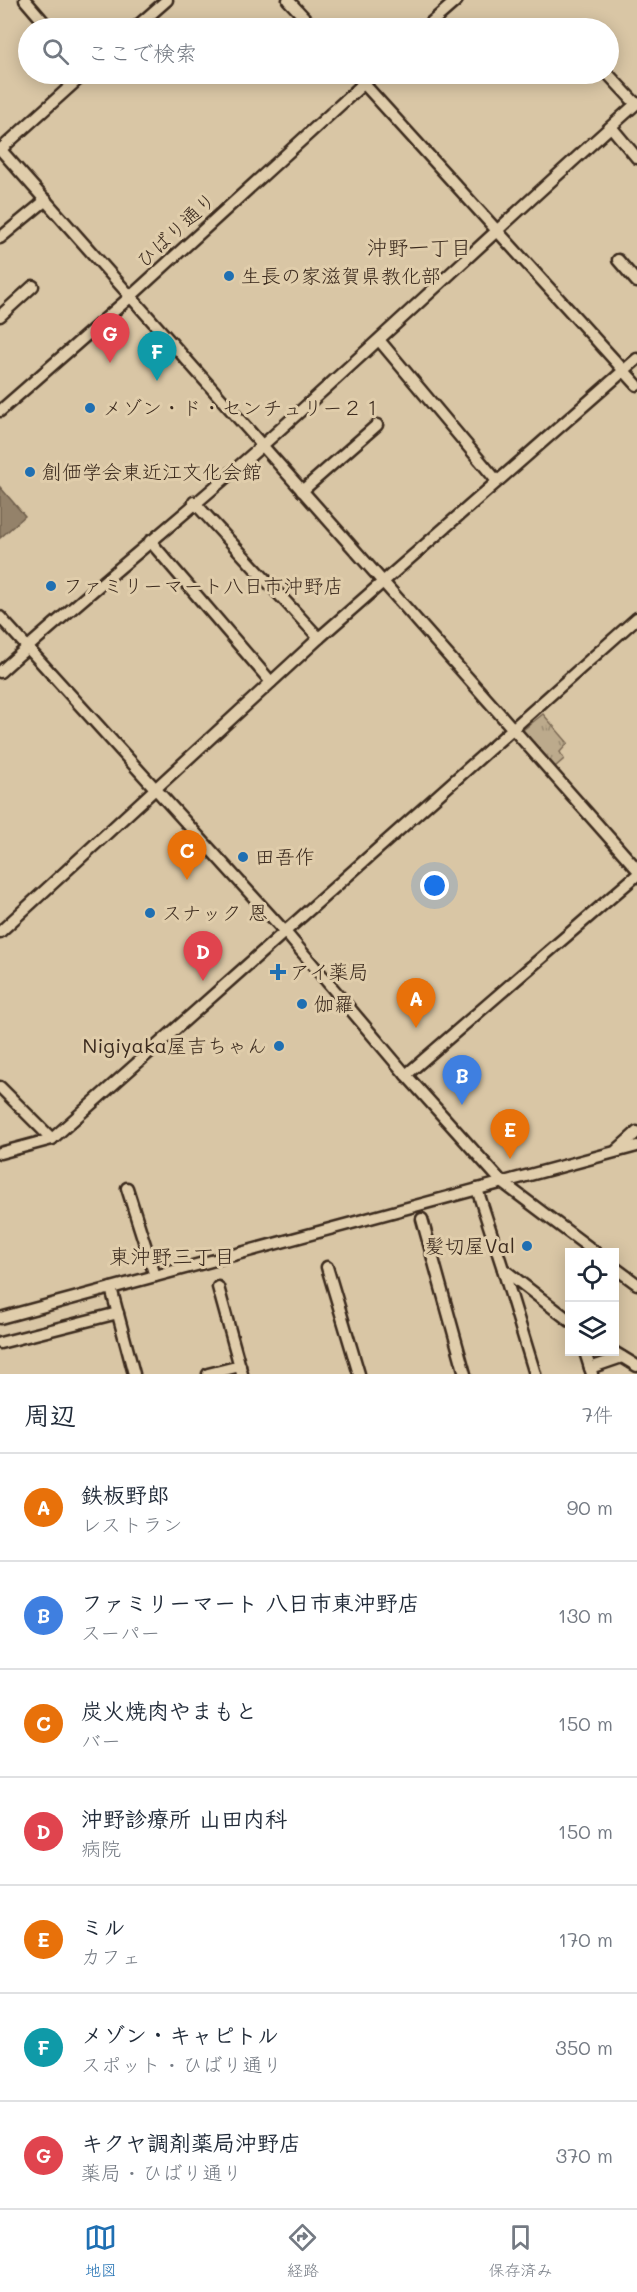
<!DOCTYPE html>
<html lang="ja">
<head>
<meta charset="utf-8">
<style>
  body { margin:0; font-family:Mali,"Klee One",sans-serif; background:#f6f6f7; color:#1f2937 }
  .controls { position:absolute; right:18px; bottom:18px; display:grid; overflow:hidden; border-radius:0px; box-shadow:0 3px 15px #0003 }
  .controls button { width:54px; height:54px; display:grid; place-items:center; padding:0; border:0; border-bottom:2px solid #e0e1e3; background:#fff; color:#1f2937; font:30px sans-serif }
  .you { position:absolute; left:435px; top:886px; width:21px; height:21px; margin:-15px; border:4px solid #fff; border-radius:50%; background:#1a73e8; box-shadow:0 0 0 9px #1a73e833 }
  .badge { display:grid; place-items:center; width:39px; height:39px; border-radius:50%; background:#1f6fb2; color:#fff; font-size:20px; font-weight:700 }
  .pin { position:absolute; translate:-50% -50px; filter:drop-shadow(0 2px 3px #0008) }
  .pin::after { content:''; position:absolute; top:32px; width:21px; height:18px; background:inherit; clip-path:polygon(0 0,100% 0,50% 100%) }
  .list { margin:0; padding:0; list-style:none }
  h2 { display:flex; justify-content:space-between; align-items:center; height:78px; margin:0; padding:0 24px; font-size:26px }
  h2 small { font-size:20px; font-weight:400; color:#747a83 }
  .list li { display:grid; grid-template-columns:39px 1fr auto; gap:18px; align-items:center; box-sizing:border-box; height:108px; padding:0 24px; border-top:2px solid #e0e1e3 }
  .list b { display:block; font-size:22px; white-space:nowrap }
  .list p { margin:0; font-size:20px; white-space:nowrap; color:#747a83 }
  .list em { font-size:20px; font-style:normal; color:#747a83 }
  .icon { flex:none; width:33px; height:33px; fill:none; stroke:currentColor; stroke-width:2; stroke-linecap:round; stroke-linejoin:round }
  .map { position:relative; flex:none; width:637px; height:1374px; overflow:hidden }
  .search { position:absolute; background:#fff; box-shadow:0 3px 15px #0003; left:18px; right:18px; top:18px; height:66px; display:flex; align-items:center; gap:15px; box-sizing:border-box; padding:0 21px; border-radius:33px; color:#747a83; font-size:22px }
  .sheet { height:834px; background:#fff }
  nav { display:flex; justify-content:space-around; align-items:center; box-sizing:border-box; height:84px; border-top:2px solid #e0e1e3; background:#fff; font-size:16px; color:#747a83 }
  nav a { display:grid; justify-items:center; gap:3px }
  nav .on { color:#1f6fb2 }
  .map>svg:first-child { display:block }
</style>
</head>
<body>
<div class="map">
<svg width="637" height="1374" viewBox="0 0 637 1374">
  <defs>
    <pattern id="park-tufts" width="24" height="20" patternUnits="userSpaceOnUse" patternTransform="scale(1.5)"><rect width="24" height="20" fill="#bcaa8c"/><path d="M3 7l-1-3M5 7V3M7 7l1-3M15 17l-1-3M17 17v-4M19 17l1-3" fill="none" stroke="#9a8b72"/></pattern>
  </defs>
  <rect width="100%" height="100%" fill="#d9c6a5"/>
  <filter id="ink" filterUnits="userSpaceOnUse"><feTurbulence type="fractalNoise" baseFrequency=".0167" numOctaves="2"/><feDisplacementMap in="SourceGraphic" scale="12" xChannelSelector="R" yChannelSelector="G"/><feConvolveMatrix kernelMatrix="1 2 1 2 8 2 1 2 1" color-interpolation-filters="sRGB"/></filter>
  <g filter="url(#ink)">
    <polygon fill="url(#park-tufts)" stroke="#7c6a55" stroke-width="1.5" points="543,714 568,743 560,752 564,759 555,767 523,730"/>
    <polygon fill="#94826a" stroke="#705f4c" stroke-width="1.5" points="0,487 25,516 0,538"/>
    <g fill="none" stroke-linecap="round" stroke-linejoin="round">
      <g stroke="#3b2a1e" stroke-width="15">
        <g id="minor">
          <polyline points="25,0 49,28"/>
          <polyline points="288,0 314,28"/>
          <polyline points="135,28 167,0"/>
          <polyline points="425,28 457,0"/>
          <polyline points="355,74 637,385"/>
          <polyline points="608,74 636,104"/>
          <polyline points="612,128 637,158"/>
          <polyline points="0,149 637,869"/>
          <polyline points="0,150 84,74"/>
          <polyline points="0,238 46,200"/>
          <polyline points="618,260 637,282"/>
          <polyline points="0,316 33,286"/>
          <polyline points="379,340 497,481"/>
          <polyline points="0,411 129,298 374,74"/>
          <polyline points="302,491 377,425"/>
          <polyline points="194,502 319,638"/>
          <polyline points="150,541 271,682"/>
          <polyline points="0,617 286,933 406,1075 502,1182 595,1252"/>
          <path d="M0 672C86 594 178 521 265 443 390 331 512 215 637 103"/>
          <polyline points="0,932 319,638 637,359"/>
          <polyline points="406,1075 637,875"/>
          <polyline points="0,1087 52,1139"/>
          <polyline points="617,1150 637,1132"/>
          <polyline points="0,1153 52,1139 637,618"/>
          <polyline points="127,1188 155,1276"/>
          <polyline points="477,1189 503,1269 570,1321"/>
          <polyline points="422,1219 465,1374"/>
          <polyline points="327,1267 359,1374"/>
          <polyline points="614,1267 637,1284"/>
          <polyline points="503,1269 535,1374"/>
          <polyline points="218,1287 242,1374"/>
          <polyline points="111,1288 134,1374"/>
          <polyline points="0,1318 637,1146"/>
          <polyline points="0,1343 118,1313"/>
          <polyline points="585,1352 592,1374"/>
          <polyline points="614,1352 637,1366"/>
          <polyline points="590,1368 622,1357"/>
          <polyline points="208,1374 240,1366"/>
        </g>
      </g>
      <use href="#minor" stroke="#e0cdab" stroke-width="10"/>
    </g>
  </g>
  <g fill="#1f6fb2" stroke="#e0cdab" stroke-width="2">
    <circle cx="229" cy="276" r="6"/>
    <circle cx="90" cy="408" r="6"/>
    <circle cx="30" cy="472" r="6"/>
    <circle cx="51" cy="586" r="6"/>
    <circle cx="243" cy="857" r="6"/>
    <circle cx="150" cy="913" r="6"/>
    <path d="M275 963h6v6h6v6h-6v6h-6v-6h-6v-6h6z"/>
    <circle cx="302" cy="1004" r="6"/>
    <circle cx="279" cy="1046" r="6"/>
    <circle cx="527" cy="1246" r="6"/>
  </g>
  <g text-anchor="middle" stroke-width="6" stroke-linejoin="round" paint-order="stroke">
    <g font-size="20" fill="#3b2a1e" stroke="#e0cdab">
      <text transform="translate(176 230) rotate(-43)" y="7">ひばり通り</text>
    </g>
    <g font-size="20" fill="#3b2a1e" stroke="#e0cdab" text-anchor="start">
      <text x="241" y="283">生長の家滋賀県教化部</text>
      <text x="102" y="415">メゾン・ド・センチュリー２１</text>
      <text x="42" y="479">創価学会東近江文化会館</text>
      <text x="63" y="593">ファミリーマート八日市沖野店</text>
      <text x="255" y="864">田吾作</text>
      <text x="162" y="920">スナック 恩</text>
      <text x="290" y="979">アイ薬局</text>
      <text x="314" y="1011">伽羅</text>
      <text x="267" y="1053" text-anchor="end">Nigiyaka屋吉ちゃん</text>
      <text x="515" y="1253" text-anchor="end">髪切屋Val</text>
    </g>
    <g font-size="21" fill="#3b2a1e" stroke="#e0cdab">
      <text x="419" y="255">沖野一丁目</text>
      <text x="172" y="1264">東沖野三丁目</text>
    </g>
  </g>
</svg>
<div class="controls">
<button><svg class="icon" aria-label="locate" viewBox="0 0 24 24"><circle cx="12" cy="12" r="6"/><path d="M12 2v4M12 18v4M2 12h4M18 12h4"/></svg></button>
<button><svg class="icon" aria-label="layers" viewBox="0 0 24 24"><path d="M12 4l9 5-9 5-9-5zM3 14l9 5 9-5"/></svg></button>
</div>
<div class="you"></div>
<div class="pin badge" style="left:416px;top:1028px;background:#e8710a">A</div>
<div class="pin badge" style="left:462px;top:1105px;background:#3f7fe0">B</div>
<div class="pin badge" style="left:187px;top:880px;background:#e8710a">C</div>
<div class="pin badge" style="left:203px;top:981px;background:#e0444e">D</div>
<div class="pin badge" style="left:510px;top:1159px;background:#e8710a">E</div>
<div class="pin badge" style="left:157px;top:381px;background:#0f9aa8">F</div>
<div class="pin badge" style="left:110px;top:363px;background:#e0444e">G</div>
<div class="search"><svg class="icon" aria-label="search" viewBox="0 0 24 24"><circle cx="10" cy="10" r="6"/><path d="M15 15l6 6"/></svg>ここで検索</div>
</div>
<section class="sheet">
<h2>周辺<small>7件</small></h2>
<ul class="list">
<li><span class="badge" style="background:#e8710a">A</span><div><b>鉄板野郎</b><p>レストラン</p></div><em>90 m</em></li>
<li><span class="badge" style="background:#3f7fe0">B</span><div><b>ファミリーマート 八日市東沖野店</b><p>スーパー</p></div><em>130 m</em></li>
<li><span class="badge" style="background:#e8710a">C</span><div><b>炭火焼肉やまもと</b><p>バー</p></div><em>150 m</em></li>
<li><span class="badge" style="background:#e0444e">D</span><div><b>沖野診療所 山田内科</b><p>病院</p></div><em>150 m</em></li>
<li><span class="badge" style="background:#e8710a">E</span><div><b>ミル</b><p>カフェ</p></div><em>170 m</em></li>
<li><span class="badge" style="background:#0f9aa8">F</span><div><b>メゾン・キャピトル</b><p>スポット · ひばり通り</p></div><em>350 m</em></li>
<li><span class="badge" style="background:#e0444e">G</span><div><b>キクヤ調剤薬局沖野店</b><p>薬局 · ひばり通り</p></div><em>370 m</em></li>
</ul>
</section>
<nav>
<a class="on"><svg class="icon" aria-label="map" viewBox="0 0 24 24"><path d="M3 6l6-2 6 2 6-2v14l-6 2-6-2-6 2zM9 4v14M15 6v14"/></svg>地図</a>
<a><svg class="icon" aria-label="directions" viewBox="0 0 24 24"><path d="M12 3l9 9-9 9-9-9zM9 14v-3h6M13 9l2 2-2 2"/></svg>経路</a>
<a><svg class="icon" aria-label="saved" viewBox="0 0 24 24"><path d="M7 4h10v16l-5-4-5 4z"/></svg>保存済み</a>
</nav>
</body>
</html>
